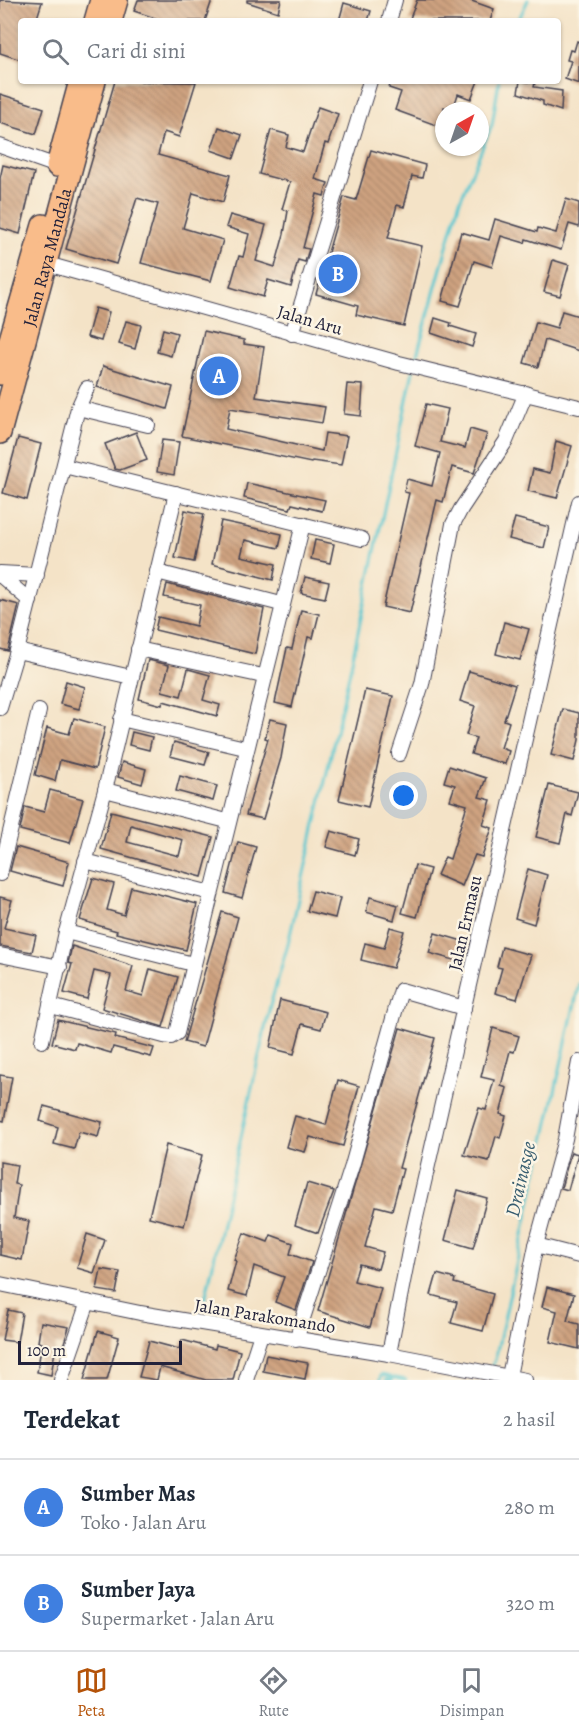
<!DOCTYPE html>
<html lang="id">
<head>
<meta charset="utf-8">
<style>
  body { margin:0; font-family:Alegreya,serif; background:#f2f2f3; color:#1f2937 }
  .compass { position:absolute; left:435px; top:102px; width:54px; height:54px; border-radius:50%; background:#fff; box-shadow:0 2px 4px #0004; rotate:40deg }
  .scale { position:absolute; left:18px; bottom:15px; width:164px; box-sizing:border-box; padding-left:6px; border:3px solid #22223b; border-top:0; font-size:16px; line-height:21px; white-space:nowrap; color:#22223b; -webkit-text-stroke:4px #fcf5e5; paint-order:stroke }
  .you { position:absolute; left:404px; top:796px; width:21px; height:21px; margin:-15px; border:4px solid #fff; border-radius:50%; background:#1a73e8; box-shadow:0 0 0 9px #1a73e833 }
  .badge { display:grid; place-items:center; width:39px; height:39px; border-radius:50%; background:#b45309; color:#fff; font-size:20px; font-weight:700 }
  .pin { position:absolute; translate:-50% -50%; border:3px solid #fff; box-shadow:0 2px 6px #0006 }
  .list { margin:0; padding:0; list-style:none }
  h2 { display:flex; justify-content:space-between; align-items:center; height:78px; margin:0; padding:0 24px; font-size:26px }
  h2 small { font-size:20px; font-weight:400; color:#747a83 }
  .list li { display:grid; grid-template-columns:39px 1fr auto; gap:18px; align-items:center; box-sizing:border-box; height:96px; padding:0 24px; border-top:2px solid #e0e1e3 }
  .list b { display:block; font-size:22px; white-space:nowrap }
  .list p { margin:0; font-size:20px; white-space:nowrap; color:#747a83 }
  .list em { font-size:20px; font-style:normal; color:#747a83 }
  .icon { flex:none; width:33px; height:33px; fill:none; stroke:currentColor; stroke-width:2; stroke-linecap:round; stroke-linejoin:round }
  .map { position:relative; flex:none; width:579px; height:1380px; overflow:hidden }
  .search { position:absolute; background:#fff; box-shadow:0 2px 4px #0004; left:18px; right:18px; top:18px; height:66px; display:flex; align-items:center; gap:15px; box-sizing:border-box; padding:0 21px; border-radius:6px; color:#747a83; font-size:22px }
  .sheet { height:270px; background:#fff }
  nav { display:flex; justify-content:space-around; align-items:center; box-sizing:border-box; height:84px; border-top:2px solid #e0e1e3; background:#fff; font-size:16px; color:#747a83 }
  nav a { display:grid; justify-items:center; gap:3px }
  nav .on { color:#b45309 }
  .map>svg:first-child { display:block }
</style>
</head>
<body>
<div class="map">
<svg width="579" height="1380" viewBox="0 0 579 1380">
  <defs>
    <pattern id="building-back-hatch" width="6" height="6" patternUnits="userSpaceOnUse" patternTransform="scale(1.5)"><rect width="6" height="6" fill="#cfa380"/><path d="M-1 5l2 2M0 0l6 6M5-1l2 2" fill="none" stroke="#a8846a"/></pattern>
  </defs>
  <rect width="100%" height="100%" fill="#fcf5e5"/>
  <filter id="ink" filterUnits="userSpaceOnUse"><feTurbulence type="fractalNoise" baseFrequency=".0167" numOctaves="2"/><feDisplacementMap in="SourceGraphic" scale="12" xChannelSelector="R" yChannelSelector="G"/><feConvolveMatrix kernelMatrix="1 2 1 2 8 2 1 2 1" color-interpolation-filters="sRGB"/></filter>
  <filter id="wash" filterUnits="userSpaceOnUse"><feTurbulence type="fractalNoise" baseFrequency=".008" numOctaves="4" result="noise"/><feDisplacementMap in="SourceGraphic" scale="24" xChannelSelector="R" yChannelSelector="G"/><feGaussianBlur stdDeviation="1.35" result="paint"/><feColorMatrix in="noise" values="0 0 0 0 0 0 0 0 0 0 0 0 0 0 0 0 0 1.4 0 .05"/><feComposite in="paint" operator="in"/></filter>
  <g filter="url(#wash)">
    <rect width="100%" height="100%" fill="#f4e3c7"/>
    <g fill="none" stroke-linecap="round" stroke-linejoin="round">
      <g stroke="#5ac7d0" stroke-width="3">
        <polyline points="518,21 528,0"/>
        <polyline points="415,362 459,203 492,125 499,81"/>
        <polyline points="203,1309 270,1006 288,944 349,675 413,371"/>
        <polyline points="490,1370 495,1360 579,984"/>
        <polyline points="380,1380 381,1375 406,1380"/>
        <polyline points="386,1380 392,1380"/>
      </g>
    </g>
    <g id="blocks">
      <g fill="url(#building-back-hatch)" fill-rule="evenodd">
        <polygon points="0,0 42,2 36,21 21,21 21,60 0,53"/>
        <polygon points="138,0 212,0 205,21 164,21 134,11"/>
        <polygon points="247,0 281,0 278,12 247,2"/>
        <polygon points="417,0 469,0 494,9 490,21 409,21"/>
        <polygon points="344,3 371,11 368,21 339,21"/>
        <polygon points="577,41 579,42 579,84 565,79 571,61 567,60 570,50 574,51"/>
        <polygon points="115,81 196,82 179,137 164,132 158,155 230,175 223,202 193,193 183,228 223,240 211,281 141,263 158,204 137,198 116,264 66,249"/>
        <polygon points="391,81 478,81 471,99 458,94 453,110 444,107 444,128 395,110 401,92 389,88"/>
        <polygon points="520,81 535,83 534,87 562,91 561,111 543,105 543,101 518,93"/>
        <polygon points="0,94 44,108 36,134 0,123"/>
        <polygon points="318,107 338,114 328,144 325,143 315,179 328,183 324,196 317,194 303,248 309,249 305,262 298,260 291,287 268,280 263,297 230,287 239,256 243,257 249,234 226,227 230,215 266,225 256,261 275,267 284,234 288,211 282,209 290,182 259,174 271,130 289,135 286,147 303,152"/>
        <polygon points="219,127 242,135 234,158 211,150"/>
        <polygon points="371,150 425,165 422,178 412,176 404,207 397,205 388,238 422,246 404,326 356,315 358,306 316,294 344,197 356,200"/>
        <polygon points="3,165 34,173 20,234 0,228 0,178"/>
        <polygon points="566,199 579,203 579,227 569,224 561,250 526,239 525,243 501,236 492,267 474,261 460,306 442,301 461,232 489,240 495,219 537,232 538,228 556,233"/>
        <polygon points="553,260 569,265 560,296 544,292"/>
        <polygon points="95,308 109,312 101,341 87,337"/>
        <polygon points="562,311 579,316 579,351 545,340 538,367 524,363 536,322 557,328"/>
        <polygon points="435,318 451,323 450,326 476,334 472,347 431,333"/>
        <polygon points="126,321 141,325 135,349 119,344"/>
        <polygon points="163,329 177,333 171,356 157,352"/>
        <polygon points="204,331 244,340 244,344 264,347 256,397 325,407 322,423 230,408 226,429 322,451 325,433 347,436 341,465 312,461 311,463 182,436"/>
        <polygon points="103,366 173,387 167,409 97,387"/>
        <polygon points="347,384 363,385 361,416 344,414"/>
        <polygon points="426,404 448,409 440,442 465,448 470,429 487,434 474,473 452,467 443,502 437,500 410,613 383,607 409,493 404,492 407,479 432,486 440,453 415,446"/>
        <polygon points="136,432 147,460 120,470 115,469 105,444"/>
        <polygon points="18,438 41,444 27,500 3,493"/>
        <polygon points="162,440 179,442 174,475 157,472"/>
        <polygon points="556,441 572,446 557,498 528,491 533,469 550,473"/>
        <polygon points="247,483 325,500 322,511 292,504 290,509 244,498"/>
        <polygon points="185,510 204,514 194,562 175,558"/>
        <polygon points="515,518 549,527 544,548 509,539"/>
        <polygon points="221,521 282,534 279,548 245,540 241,556 276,564 273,580 212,564"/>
        <polygon points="315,540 334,544 330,563 311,559"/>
        <polygon points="305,577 329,582 325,598 301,593"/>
        <polygon points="167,584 264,609 255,654 155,630 158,617 196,626 200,605 164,597"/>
        <polygon points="0,600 19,605 8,651 0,649"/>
        <polygon points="301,610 319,614 313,638 308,637 292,707 275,703 287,648 292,649"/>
        <polygon points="504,622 529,629 520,660 496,654"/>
        <polygon points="148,660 169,665 162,691 181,696 188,669 210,675 203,700 220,705 217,716 163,701 162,705 139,699"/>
        <polygon points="469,671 515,685 504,720 509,722 501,748 509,751 505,764 471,754 476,738 466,735 475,706 460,701"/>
        <polygon points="66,681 85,687 79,709 60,704"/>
        <polygon points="365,690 393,696 368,807 339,800"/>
        <polygon points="563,709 579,713 579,740 574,761 551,755"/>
        <polygon points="74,718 105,727 95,769 60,760 55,781 35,775 47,728 69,734"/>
        <polygon points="270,719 287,723 281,758 263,819 246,815 268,739 265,738"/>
        <polygon points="132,732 152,737 149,750 129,745"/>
        <polygon points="174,742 209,752 205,765 170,756"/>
        <polygon points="122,762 146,769 142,784 118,777"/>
        <polygon points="449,766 486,778 479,797 491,800 483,825 492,828 482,857 475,855 462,886 437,875 445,857 450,859 467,805 450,800 455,785 444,782"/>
        <polygon points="180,776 217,786 213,801 176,791"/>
        <polygon points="549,785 578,792 572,816 567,814 560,843 536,837"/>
        <polygon points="50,790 83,799 70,843 20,830 25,807 44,812"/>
        <path d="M111 811 213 837 202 877 101 849ZM131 825 183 840 179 856 127 842Z"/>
        <polygon points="331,831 359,839 355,855 326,847"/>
        <polygon points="238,842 256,847 242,898 225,893"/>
        <polygon points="16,847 69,862 63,886 10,871"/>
        <polygon points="415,865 430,869 417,917 402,913"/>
        <polygon points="528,869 547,875 534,924 515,918"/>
        <polygon points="93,878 114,884 107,910 124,915 131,887 197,904 186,950 116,933 117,931 80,920"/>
        <polygon points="313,891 340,898 335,918 307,911"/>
        <polygon points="0,897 12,900 4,928 36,935 32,952 0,946"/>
        <polygon points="370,897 398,905 394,920 366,912"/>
        <polygon points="222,912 238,917 203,1047 184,1042"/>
        <polygon points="390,927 404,931 393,968 361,960 365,943 384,948"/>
        <polygon points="435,933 466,942 461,962 429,953"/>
        <polygon points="72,946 133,966 126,991 143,996 150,969 178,977 163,1027 102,1008 111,975 94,971 87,999 64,993 72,964 68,963"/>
        <polygon points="502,947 531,955 517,999 495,993 502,968 497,967"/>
        <polygon points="280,1000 326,1012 321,1029 302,1024 294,1054 270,1048"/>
        <polygon points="58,1020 116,1034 115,1038 154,1048 151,1057 113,1047 111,1053 77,1043 75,1049 52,1043"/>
        <polygon points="400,1028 435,1038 399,1168 403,1169 392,1210 376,1206 365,1247 383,1252 378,1269 359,1264 354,1281 381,1288 370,1327 318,1311"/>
        <polygon points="493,1028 519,1036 514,1052 510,1051 501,1086 507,1088 500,1114 506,1116 500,1138 496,1136 489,1161 464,1155 479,1108 486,1110 494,1080 481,1077"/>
        <polygon points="0,1075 12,1077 4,1121 0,1120"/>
        <polygon points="338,1080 359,1086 343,1146 310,1137 305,1152 286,1147 295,1116 326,1125"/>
        <polygon points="44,1106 102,1122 98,1137 79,1132 74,1149 54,1144 58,1127 40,1121"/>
        <polygon points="166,1145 202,1155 184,1226 149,1217"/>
        <polygon points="571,1152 578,1154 568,1190 561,1188"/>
        <polygon points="0,1162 17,1165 14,1184 19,1185 14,1218 29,1221 22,1260 0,1255"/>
        <polygon points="307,1183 334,1191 318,1233 295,1225"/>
        <polygon points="458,1190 487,1198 473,1248 445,1240"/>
        <polygon points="244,1233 268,1242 271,1235 293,1243 290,1254 312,1262 296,1310 275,1302 284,1277 254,1266 247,1296 228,1291 236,1261 234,1260"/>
        <polygon points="87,1234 105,1240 94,1273 77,1268"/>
        <polygon points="101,1269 120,1272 116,1293 97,1290"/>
        <polygon points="437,1274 455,1279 454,1283 493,1294 483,1331 451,1323 457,1302 431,1295"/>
        <polygon points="547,1287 574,1294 567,1321 579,1324 579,1349 550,1342 557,1311 542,1307"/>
        <polygon points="8,1310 22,1313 17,1342 2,1340"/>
        <polygon points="41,1322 69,1327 63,1346 56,1345 51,1375 37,1372 42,1343 38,1342"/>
        <polygon points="98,1331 119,1337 107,1380 84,1380"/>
        <polygon points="182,1340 215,1349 216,1345 240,1351 233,1380 206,1380 160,1367 157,1380 139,1377 149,1341 179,1349"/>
        <polygon points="266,1355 308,1363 305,1379 263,1371"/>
      </g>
    </g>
  </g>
  <g filter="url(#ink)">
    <use href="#blocks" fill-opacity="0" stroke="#423f50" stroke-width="1.5"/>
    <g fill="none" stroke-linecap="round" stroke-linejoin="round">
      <g stroke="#423f50" stroke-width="16">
        <g id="minor">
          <polyline points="389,21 395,0"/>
          <polyline points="0,146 57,166"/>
          <polyline points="40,262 399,363 579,407"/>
          <polyline points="292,334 370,81"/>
          <polyline points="78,408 148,425"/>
          <polyline points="64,466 362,539"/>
          <polyline points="157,572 281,604"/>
          <polyline points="0,573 37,575"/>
          <polyline points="0,575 30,601"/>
          <polyline points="138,649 263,676"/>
          <polyline points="17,651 131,677"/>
          <polyline points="0,708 17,651 78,408 87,388"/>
          <polyline points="121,719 245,748"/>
          <polyline points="399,754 422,684 453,524 461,509 506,441 526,393"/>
          <polyline points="105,790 227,821"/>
          <polyline points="85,861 211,893"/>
          <polyline points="0,874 39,711"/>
          <polyline points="66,932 193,964"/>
          <polyline points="0,955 60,967"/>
          <polyline points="51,1006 164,1036 171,1037 177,1033 303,524"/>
          <polyline points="42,1041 66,932 105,790 176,493"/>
          <polyline points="536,1245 579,1256"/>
          <polyline points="0,1284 140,1313 389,1354 525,1380"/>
          <polyline points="296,1340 352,1166 401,990 464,1008"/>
          <polyline points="389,1354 413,1231 579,502"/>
          <polyline points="509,1376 536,1245 565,1139 579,1062"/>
          <polyline points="61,1380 88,1302"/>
          <polyline points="246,1380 261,1334"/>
        </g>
      </g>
      <g stroke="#423f50" stroke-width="24">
        <g id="highway">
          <polyline points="95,21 101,0"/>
          <polyline points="111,21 117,0"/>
          <polyline points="57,166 80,81"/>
          <polyline points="0,374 43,225"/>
          <path id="s1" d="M0 433 95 81"/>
        </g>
      </g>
      <use href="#minor" stroke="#fff" stroke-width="14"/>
      <use href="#highway" stroke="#f9bc8a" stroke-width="21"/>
    </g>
  </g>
  <g text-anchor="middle" stroke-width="5" stroke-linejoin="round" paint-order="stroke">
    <g font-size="18" fill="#22223b" stroke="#fcf5e5">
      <text dy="6" stroke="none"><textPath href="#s1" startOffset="182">Jalan Raya Mandala</textPath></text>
      <text transform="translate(310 320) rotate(16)" y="6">Jalan Aru</text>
      <text transform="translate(465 923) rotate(-77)" y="6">Jalan Ermasu</text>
      <text transform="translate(265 1316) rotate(9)" y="6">Jalan Parakomando</text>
    </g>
    <g font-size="20" font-style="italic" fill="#365c6f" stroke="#fcf5e5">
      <text transform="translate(520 1179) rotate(-77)" y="7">Drainasge</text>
    </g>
  </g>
</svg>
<svg class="compass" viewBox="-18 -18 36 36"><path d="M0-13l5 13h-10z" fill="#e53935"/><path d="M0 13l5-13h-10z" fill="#747a83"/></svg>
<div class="scale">100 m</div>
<div class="you"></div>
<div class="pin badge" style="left:219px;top:376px;background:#3f7fe0">A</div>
<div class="pin badge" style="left:338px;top:274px;background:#3f7fe0">B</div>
<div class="search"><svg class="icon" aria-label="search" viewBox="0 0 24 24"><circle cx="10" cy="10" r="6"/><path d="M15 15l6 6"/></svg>Cari di sini</div>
</div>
<section class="sheet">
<h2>Terdekat<small>2 hasil</small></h2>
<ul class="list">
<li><span class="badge" style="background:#3f7fe0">A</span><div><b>Sumber Mas</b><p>Toko · Jalan Aru</p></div><em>280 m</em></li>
<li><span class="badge" style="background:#3f7fe0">B</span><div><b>Sumber Jaya</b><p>Supermarket · Jalan Aru</p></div><em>320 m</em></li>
</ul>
</section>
<nav>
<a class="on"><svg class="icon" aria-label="map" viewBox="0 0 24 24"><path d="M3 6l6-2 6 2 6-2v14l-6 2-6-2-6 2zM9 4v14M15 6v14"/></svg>Peta</a>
<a><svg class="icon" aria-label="directions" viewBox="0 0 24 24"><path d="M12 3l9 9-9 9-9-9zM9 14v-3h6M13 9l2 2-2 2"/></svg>Rute</a>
<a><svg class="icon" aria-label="saved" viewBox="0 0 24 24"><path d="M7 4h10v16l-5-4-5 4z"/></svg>Disimpan</a>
</nav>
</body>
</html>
